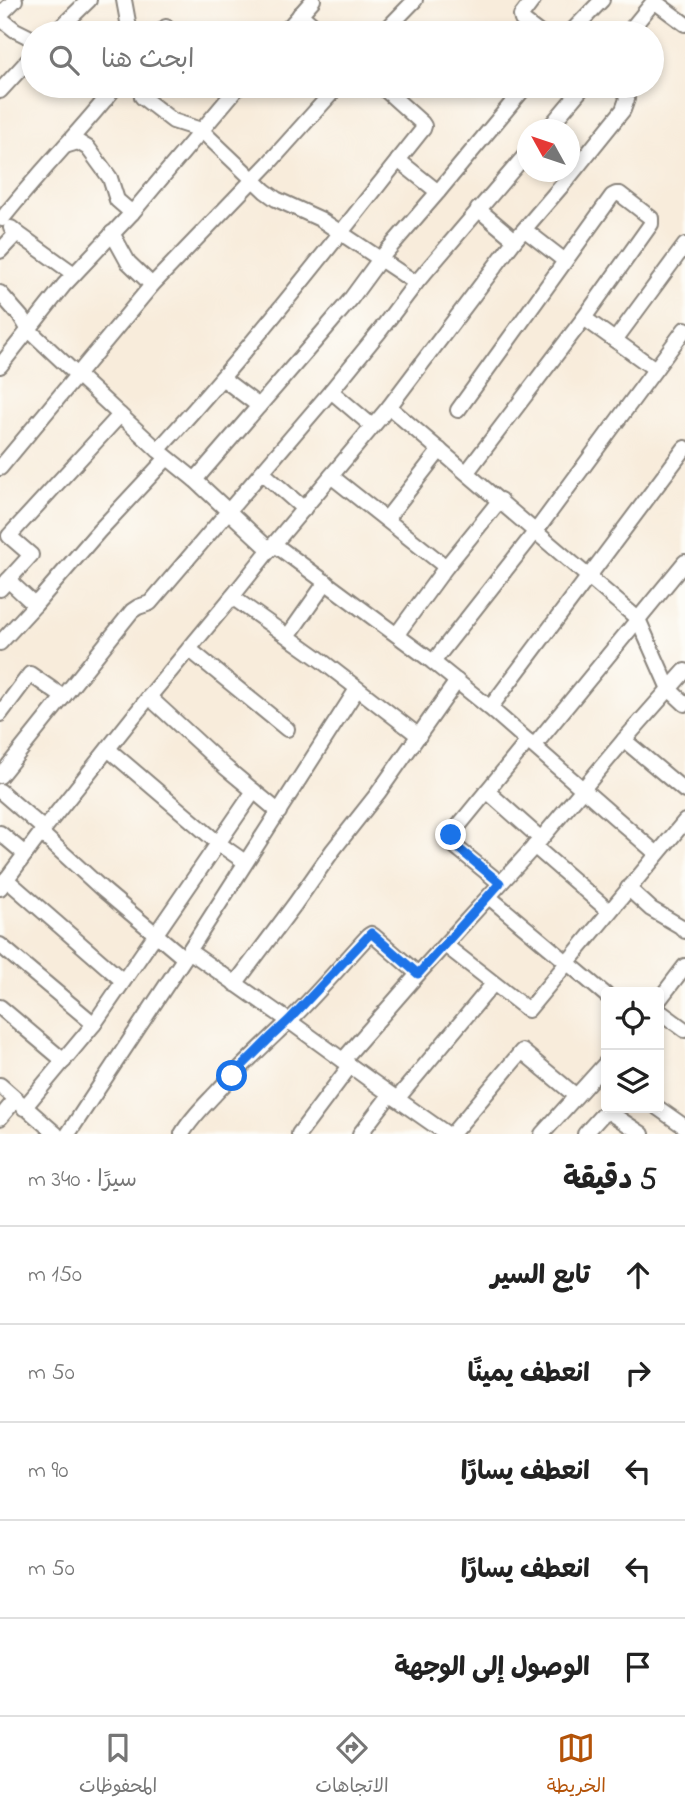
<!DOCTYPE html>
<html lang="ar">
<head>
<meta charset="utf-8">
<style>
  body { margin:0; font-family:"Indie Flower","Playpen Sans Arabic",sans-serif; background:#f2f2f2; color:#222; direction:rtl }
  .controls { position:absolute; right:21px; bottom:21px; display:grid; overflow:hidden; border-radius:7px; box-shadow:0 4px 10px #0003 }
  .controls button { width:63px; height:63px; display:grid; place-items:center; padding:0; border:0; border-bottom:2px solid #e0e0e0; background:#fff; color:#222; font:35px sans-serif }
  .compass { position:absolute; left:517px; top:119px; width:63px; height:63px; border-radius:50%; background:#fff; box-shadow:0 4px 10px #0003; rotate:310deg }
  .stop { position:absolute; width:21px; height:21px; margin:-16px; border:5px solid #1a73e8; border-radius:50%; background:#fff }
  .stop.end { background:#1a73e8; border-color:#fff; box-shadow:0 2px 7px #0008 }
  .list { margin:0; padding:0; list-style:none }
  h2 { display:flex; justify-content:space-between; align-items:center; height:91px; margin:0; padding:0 28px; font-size:30px }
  h2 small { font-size:23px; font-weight:400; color:#767676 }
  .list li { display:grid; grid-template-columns:46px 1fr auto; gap:21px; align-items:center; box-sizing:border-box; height:98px; padding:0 28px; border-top:2px solid #e0e0e0 }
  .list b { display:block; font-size:26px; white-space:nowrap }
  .list em { font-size:23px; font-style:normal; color:#767676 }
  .icon { flex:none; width:38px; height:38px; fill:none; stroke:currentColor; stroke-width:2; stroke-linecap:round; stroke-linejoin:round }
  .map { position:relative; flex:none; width:685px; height:1134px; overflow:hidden; direction:ltr }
  .search { position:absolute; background:#fff; box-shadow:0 4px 10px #0003; left:21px; right:21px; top:21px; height:77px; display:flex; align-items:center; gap:18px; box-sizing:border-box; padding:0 24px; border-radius:38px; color:#767676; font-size:26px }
  .sheet { height:581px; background:#fff }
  nav { display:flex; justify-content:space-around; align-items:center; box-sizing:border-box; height:98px; border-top:2px solid #e0e0e0; background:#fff; font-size:19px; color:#767676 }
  nav a { display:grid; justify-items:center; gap:4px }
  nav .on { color:#b45309 }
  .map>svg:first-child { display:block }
</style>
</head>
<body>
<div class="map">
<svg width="685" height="1134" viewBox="0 0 685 1134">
  <rect width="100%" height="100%" fill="#fdfcf7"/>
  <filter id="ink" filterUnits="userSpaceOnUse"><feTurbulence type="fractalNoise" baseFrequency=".0143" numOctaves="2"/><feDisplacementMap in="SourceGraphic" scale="14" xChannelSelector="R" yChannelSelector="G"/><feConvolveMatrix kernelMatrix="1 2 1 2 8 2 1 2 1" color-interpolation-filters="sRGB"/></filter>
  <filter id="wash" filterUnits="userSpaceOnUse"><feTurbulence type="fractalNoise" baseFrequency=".00686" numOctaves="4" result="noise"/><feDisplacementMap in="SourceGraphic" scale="28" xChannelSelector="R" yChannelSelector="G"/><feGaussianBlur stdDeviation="1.57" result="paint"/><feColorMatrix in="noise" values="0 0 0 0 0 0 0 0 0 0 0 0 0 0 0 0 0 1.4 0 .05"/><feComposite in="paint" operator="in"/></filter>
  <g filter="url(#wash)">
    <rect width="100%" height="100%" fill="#f8ecdb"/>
  </g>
  <g filter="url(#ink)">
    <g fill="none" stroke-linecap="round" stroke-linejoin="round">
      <g stroke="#8a847c" stroke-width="18">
        <g id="minor">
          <polyline points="124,0 130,33"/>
          <polyline points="533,0 521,16 522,20 539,33"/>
          <polyline points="654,1 685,24"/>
          <polyline points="300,14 322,33"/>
          <polyline points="0,15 15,0"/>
          <polyline points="0,18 15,30 33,39"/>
          <polyline points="55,33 89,0"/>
          <polyline points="161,33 166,27"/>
          <polyline points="284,33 313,0"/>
          <polyline points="383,33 415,0"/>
          <polyline points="570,33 602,0"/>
          <polyline points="628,33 655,0"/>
          <polyline points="91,86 106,99"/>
          <polyline points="141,86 142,97 173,121 201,130 265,191 276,199 320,219 416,283"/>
          <polyline points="0,91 33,55"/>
          <polyline points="547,130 584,86"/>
          <polyline points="65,146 78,142 88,148 110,178 117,200 132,213"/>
          <polyline points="398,160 438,192"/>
          <polyline points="478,209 515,240"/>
          <path d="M2 219C38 173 80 132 116 86"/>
          <polyline points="525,230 565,261"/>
          <polyline points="17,233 74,274"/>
          <polyline points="112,233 128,262 152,285"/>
          <polyline points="0,251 17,233 11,228"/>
          <polyline points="0,293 21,317 29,330 77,375 158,450 195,480 270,550"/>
          <polyline points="584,318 655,369"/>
          <polyline points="615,340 685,245"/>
          <polyline points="0,366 64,285 132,213 239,86"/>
          <polyline points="222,378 259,406"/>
          <polyline points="331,391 372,426"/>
          <polyline points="389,407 638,619 669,689 685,704"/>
          <polyline points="458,410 612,196 616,194 620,194 651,218 651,224 584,318 467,472"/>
          <path d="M158 450C252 348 336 238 423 129L424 126 422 123 381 86"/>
          <polyline points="0,468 152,285 269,163 338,86"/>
          <polyline points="262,472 304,509"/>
          <polyline points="331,476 446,567"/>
          <polyline points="195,480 322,333 350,300 380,259 438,192 526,86"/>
          <polyline points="387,518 440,450"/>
          <polyline points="274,544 433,662 490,708 657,854"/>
          <polyline points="8,580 35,605"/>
          <polyline points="0,589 31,555 9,536 120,415"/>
          <polyline points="232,597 318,658 419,736"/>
          <polyline points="397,634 446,567 500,500"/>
          <polyline points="288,636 326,582"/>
          <polyline points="0,643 35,605 99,531 167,458"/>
          <polyline points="189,649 287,729"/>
          <polyline points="433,662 536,531 685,329"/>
          <polyline points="149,697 225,767 279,812"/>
          <polyline points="490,708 685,448"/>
          <polyline points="0,714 30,674 63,697"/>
          <polyline points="624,740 685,791"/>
          <polyline points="534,746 685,562"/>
          <polyline points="108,749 218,843 245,862"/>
          <polyline points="0,776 132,611 138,607 150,603 331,391 379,332 416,283 528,152"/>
          <polyline points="0,791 44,829"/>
          <polyline points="487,791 541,839"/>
          <polyline points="0,833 25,854"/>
          <polyline points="41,833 101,888 184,958"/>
          <polyline points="534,846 609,911"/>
          <polyline points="6,879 123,981"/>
          <polyline points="500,883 451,843 450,839 451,835 528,741"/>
          <polyline points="0,888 44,829 149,697 232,597 274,544 389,407 515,240 565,182 623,110 627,99 624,86"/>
          <polyline points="628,888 651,909 680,926 685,931"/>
          <polyline points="489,897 606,995"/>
          <polyline points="0,945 94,1024"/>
          <polyline points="445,945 528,1010 685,821"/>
          <polyline points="189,951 289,1021 370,1080 447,1134"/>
          <polyline points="235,984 295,904 333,850 378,793 457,681"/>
          <polyline points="659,1000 685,966"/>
          <polyline points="0,1007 64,1061"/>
          <polyline points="659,1011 685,1030"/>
          <polyline points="343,1060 418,974 541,839 624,740 685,671"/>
          <polyline points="0,1085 56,1134"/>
          <polyline points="397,1099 493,984"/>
          <polyline points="24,1108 94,1024 254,791"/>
          <polyline points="658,1108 685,1127"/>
          <polyline points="0,1118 15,1100"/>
          <polyline points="68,1134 189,951 357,689"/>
          <path d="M182 1134C191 1118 204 1106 217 1092 240 1067 265 1044 290 1020 318 993 342 964 368 936L371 934 374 936 418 974"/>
          <polyline points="299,1134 350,1066"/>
          <polyline points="360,1134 390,1095"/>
          <polyline points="452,1134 522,1051 576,1096"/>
          <polyline points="542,1134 606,1063"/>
          <polyline points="585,1134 602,1115 609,1112 642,1134"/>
        </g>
      </g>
      <use href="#minor" stroke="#fff" stroke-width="14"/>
    </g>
  </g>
  <g fill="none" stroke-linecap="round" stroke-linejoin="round" filter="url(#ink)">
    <polyline stroke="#1a73e8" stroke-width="9" points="232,1076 272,1036 289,1020 371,933 418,974 500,883 452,843 450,839 451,835"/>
  </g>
</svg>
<div class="controls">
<button><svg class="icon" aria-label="locate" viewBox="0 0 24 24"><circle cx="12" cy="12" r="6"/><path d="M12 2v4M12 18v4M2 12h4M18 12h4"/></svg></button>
<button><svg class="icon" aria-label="layers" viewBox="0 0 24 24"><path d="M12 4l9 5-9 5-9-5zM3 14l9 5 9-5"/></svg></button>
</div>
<svg class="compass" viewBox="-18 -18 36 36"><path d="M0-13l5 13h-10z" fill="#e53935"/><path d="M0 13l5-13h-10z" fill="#767676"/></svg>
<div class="stop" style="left:232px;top:1076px"></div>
<div class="stop end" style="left:451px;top:835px"></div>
<div class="search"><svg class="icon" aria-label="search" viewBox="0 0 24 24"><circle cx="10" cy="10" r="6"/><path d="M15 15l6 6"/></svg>ابحث هنا</div>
</div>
<section class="sheet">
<h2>5 دقيقة<small>سيرًا · 340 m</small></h2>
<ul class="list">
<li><svg class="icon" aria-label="ahead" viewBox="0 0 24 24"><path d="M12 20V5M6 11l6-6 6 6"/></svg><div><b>تابع السير</b></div><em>150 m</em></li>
<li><svg class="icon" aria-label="right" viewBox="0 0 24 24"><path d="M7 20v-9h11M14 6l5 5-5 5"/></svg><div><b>انعطف يمينًا</b></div><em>50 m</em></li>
<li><svg class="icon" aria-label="left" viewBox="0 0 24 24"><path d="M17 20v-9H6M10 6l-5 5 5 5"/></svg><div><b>انعطف يسارًا</b></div><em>90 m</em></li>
<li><svg class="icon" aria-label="left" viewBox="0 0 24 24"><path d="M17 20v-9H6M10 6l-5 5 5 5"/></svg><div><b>انعطف يسارًا</b></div><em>50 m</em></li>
<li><svg class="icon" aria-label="arrive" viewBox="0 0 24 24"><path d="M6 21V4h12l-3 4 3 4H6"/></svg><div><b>الوصول إلى الوجهة</b></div></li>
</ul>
</section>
<nav>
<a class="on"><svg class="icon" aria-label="map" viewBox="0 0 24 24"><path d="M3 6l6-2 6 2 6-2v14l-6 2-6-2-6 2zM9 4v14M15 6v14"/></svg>الخريطة</a>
<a><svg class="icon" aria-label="directions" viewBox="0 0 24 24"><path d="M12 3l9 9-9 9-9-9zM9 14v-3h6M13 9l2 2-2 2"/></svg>الاتجاهات</a>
<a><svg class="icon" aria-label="saved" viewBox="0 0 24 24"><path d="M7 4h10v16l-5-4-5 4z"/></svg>المحفوظات</a>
</nav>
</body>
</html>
